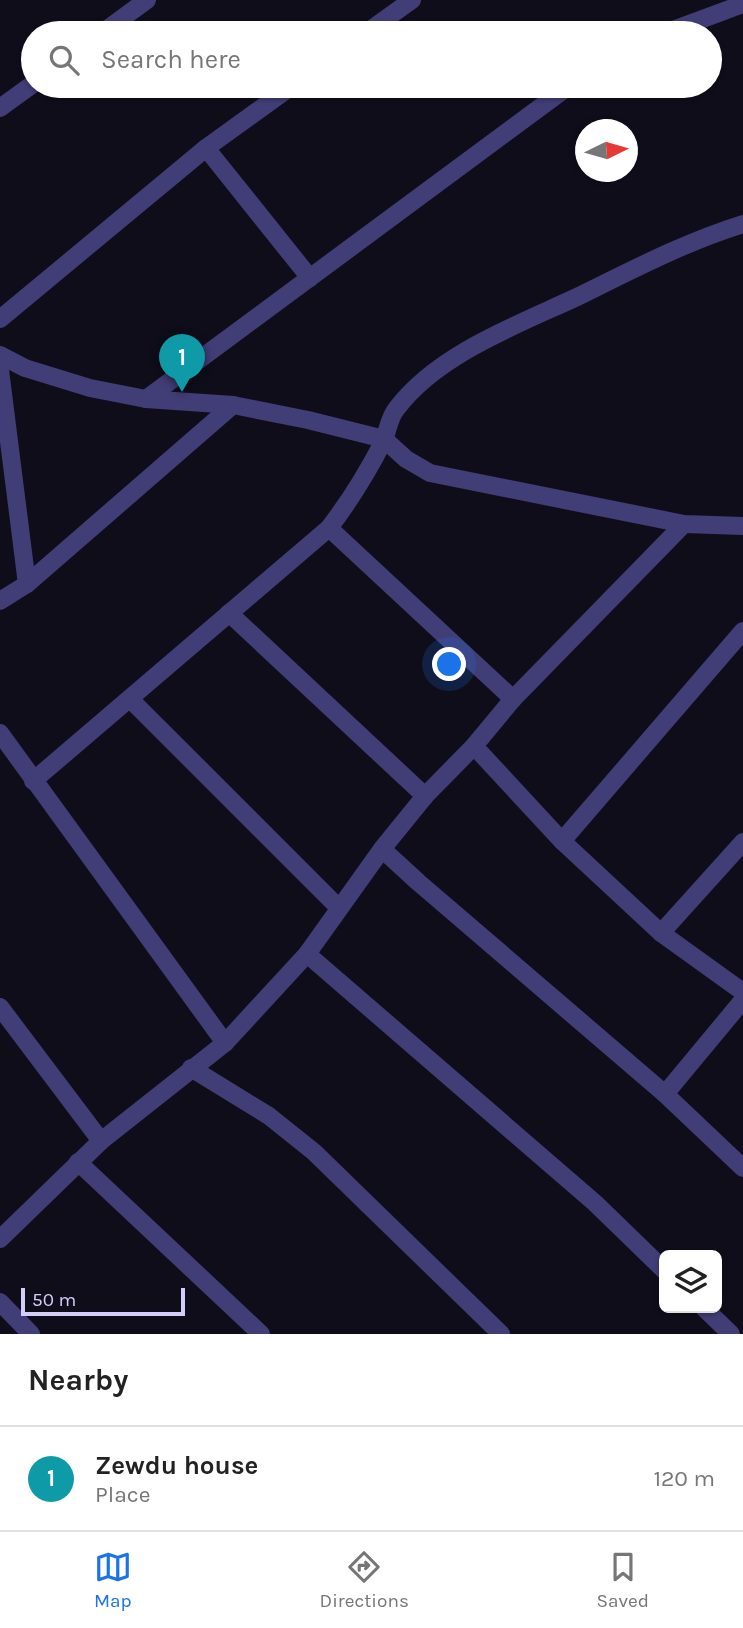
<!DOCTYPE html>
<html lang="en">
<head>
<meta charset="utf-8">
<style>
  body { margin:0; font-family:Karla,sans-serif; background:#f2f2f2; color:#222 }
  .controls { position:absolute; right:21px; bottom:21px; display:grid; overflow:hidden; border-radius:10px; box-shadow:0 2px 5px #0004 }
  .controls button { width:63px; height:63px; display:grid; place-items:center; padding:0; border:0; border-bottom:2px solid #e0e0e0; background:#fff; color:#222; font:35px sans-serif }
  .compass { position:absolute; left:575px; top:119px; width:63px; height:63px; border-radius:50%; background:#fff; box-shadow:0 2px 5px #0004; rotate:85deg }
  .scale { position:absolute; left:21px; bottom:18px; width:164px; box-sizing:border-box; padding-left:7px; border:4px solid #d3cdfa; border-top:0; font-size:19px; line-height:24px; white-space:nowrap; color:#d3cdfa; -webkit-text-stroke:5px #100d1b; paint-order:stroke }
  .you { position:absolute; left:450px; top:665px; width:24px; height:24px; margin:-18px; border:5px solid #fff; border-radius:50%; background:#1a73e8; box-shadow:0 0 0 10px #1a73e833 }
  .badge { display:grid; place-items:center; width:46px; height:46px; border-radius:50%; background:#1a73e8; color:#fff; font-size:23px; font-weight:700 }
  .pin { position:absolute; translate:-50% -58px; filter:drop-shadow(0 2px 4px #0008) }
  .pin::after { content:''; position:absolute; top:37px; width:24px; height:21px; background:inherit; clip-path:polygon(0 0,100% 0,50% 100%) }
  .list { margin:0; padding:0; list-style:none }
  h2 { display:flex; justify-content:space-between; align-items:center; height:91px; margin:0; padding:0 28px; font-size:30px }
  h2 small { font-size:23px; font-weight:400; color:#767676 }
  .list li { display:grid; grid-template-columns:46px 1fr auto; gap:21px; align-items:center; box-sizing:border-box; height:105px; padding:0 28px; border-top:2px solid #e0e0e0 }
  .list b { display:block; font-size:26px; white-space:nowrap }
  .list p { margin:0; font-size:23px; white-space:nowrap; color:#767676 }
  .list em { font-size:23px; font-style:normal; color:#767676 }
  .icon { flex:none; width:38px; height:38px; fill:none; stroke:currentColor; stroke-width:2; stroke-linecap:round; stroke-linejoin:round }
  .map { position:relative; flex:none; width:743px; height:1334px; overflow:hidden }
  .search { position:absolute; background:#fff; box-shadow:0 2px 5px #0004; left:21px; right:21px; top:21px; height:77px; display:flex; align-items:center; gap:18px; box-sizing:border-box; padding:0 24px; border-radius:38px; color:#767676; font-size:26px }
  .sheet { height:196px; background:#fff }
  nav { display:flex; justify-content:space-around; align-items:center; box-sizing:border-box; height:98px; border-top:2px solid #e0e0e0; background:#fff; font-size:19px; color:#767676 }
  nav a { display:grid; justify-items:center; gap:4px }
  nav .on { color:#1a73e8 }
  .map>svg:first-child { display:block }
</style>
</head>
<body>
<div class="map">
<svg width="743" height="1334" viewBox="0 0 743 1334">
  <rect width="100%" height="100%" fill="#100d1b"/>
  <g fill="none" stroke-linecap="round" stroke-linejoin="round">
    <g stroke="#413d76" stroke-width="18">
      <polyline points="102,33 147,0"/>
      <polyline points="366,33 412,0"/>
      <polyline points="665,33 743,4"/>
      <polyline points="0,108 33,84"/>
      <polyline points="206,148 310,278"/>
      <polyline points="0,319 206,148 292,86"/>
      <polyline points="0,355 25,368 90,388 146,399 233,405 308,420 384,439 406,459 430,473 684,524 743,526"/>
      <polyline points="0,370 27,584"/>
      <polyline points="146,399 569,86"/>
      <polyline points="329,528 513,699"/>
      <polyline points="0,601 27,584 233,405"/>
      <polyline points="229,613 425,796"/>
      <polyline points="130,699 339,908"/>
      <polyline points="0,733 225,1043"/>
      <polyline points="474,746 562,841 661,933 743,992"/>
      <path d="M33 781 329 528C352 498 366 475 383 442 388 431 389 417 397 408 438 354 517 325 577 297 632 270 685 242 743 224"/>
      <polyline points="562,841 743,631"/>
      <polyline points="382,849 418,882 665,1094 743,1000"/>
      <polyline points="661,933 743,842"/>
      <polyline points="307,954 595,1203 664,1270"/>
      <polyline points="0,1007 101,1141"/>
      <polyline points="191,1068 269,1116 314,1152 501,1334"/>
      <polyline points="665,1094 743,1168"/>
      <polyline points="78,1162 261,1334"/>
      <polyline points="0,1239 101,1141 225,1043 307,954 382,849 425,796 474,746 513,699 684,524"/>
      <polyline points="0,1302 31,1334"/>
      <polyline points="704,1308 731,1334"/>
    </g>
  </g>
</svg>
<div class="controls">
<button><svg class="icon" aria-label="layers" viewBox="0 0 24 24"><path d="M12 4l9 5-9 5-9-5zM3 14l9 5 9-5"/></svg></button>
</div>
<svg class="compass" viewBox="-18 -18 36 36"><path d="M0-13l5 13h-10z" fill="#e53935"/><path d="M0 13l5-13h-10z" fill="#767676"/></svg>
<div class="scale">50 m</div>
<div class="you"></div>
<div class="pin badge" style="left:182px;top:392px;background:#0f9aa8">1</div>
<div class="search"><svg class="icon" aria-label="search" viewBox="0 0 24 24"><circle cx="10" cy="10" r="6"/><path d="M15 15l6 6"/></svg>Search here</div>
</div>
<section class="sheet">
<h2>Nearby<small></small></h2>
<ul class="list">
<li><span class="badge" style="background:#0f9aa8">1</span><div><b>Zewdu house</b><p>Place</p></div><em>120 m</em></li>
</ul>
</section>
<nav>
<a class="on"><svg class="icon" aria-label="map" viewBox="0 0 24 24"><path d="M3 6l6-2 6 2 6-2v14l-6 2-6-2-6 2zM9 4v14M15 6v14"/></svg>Map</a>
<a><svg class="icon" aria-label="directions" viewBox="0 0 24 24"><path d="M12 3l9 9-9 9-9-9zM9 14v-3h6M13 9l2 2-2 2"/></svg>Directions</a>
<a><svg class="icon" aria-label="saved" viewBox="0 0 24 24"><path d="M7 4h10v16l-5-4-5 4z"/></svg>Saved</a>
</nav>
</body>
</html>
